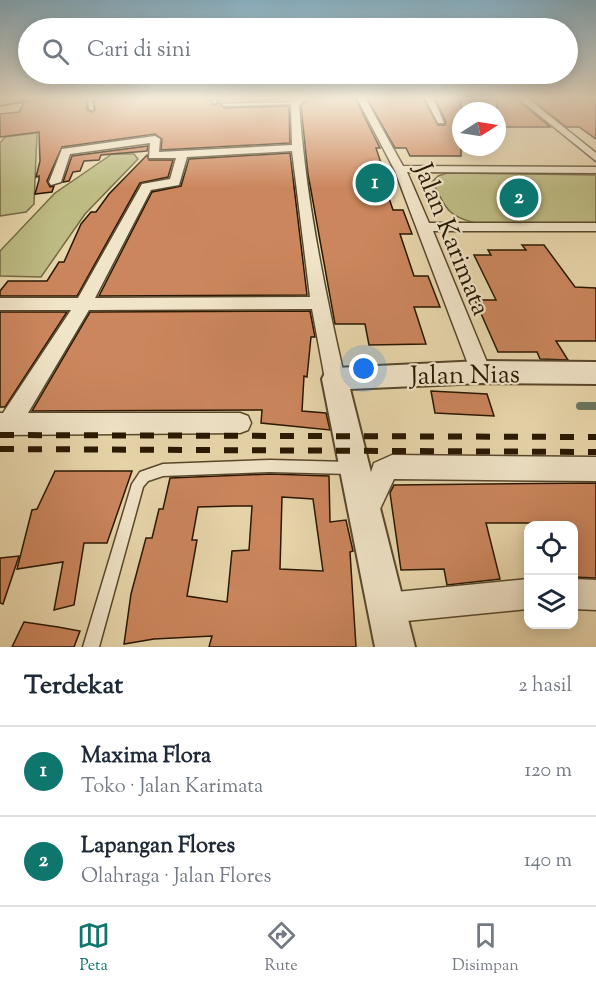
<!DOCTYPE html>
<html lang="id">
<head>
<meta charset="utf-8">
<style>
  body { margin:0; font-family:"Sorts Mill Goudy",serif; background:#f2f2f3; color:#1f2937 }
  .controls { position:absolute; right:18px; bottom:18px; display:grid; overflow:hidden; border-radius:12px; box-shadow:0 3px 15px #0003 }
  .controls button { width:54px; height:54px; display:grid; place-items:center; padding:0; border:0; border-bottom:2px solid #e0e1e3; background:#fff; color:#1f2937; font:30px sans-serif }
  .compass { position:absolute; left:452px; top:102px; width:54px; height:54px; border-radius:50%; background:#fff; box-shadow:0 3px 15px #0003; rotate:78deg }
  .you { position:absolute; left:364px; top:369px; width:21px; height:21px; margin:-15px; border:4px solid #fff; border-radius:50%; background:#1a73e8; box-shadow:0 0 0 9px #1a73e833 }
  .badge { display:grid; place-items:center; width:39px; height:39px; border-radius:50%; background:#0f766e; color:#fff; font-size:20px; font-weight:700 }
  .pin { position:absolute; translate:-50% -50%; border:3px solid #fff; box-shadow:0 2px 6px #0006 }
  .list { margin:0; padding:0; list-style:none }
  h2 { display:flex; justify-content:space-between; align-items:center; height:78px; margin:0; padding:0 24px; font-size:26px }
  h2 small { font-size:20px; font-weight:400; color:#747a83 }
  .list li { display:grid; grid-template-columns:39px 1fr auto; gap:18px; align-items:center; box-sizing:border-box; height:90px; padding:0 24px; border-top:2px solid #e0e1e3 }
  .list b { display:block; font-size:22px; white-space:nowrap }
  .list p { margin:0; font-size:20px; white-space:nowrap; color:#747a83 }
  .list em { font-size:20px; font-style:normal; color:#747a83 }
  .icon { flex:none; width:33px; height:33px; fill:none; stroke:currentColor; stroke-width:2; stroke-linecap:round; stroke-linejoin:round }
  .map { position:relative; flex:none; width:596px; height:647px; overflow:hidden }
  .search { position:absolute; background:#fff; box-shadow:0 3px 15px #0003; left:18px; right:18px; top:18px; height:66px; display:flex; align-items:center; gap:15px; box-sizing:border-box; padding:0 21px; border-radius:33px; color:#747a83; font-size:22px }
  .sheet { height:258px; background:#fff }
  nav { display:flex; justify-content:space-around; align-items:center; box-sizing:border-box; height:84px; border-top:2px solid #e0e1e3; background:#fff; font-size:16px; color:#747a83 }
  nav a { display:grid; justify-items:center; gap:3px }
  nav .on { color:#0f766e }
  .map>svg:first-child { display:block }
</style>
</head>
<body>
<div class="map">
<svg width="596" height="647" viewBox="0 0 596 647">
  <rect width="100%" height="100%" fill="#e9d7ac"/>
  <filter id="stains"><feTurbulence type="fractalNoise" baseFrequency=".00333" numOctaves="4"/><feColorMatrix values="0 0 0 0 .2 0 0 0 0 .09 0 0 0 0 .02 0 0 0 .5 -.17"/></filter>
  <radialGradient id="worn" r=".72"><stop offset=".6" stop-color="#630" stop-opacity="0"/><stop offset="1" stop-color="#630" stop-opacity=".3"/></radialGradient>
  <g fill="#bebc84" stroke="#736a42" stroke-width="1.5">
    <polygon points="37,133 34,204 26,212 0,216 0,143 5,137"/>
    <polygon points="112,154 134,154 138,159 85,214 41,277 0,276 0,251 55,193"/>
    <path d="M447 173 596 175V223H475C445 215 447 208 432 182L438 176Z"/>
  </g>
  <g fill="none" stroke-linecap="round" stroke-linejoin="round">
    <polyline stroke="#6b7963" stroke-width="8" points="580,406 596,406"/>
  </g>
  <g fill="#cc865d" stroke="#281700" stroke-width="1.5" fill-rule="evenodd">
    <polygon points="53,98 86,98 87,110 92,112 95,110 94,98 208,98 213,105 219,103 217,98 292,98 220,104 224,108 289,106 290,143 161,150 162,139 155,134 62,147 47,181 50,187 54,186 52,192 35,194 39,180 39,176 36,177 40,161 39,132 0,137 0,114 19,112 25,101"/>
    <polygon points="308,98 355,98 380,148 376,148 384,172 380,172 393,210 403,210 412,234 400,234 414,276 428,276 440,307 414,307 426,344 369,345 365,324 335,324 308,174 301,106"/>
    <polygon points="367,98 423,98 438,125 445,125 446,122 435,98 461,98 461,156 410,156 406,148 395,148"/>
    <polygon points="497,98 516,98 550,127 497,127"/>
    <polygon points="530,98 596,98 596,139 579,127 566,127"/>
    <polygon points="148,146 147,151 101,155 99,160 84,161 80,171 73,172 69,181 63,182 72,156"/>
    <polygon points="290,153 307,295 99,296 152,192 181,186 189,159"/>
    <polygon points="147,155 149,160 173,160 168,177 140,183 77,296 0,296 0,291 8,281 47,281 59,262 64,262 81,224 91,212 96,212 109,194"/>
    <polygon points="522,245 544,245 575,287 596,288 596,341 556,341 568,360 540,359 537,352 498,352 475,300 496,300 474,255 491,255 488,250 526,250"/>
    <polygon points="310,311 315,337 311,337 307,377 304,376 302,411 326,413 330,430 261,423 262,410 32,411 90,312"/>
    <polygon points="0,312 67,312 5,407 0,407"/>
    <polygon points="431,391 487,394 494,416 435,413"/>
    <polygon points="55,471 132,471 107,543 84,543 74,605 54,610 63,562 17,569 32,510 37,509"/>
    <path d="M270 474 329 476 330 522 346 520 353 551 350 552 356 647H209L212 636 154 639 124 644 131 594 146 538H152L159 509H163L170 478ZM282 497 313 499 323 571 280 569ZM235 506H252L249 550 232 551 227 602 187 596 197 540H192L198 507Z"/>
    <polygon points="596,483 596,578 573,577 573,525 554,523 486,523 500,579 447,585 444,569 401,570 390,493 394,485"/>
    <polygon points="19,556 3,604 0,603 0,558"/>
    <polygon points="24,622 58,627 80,631 74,647 12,647"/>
  </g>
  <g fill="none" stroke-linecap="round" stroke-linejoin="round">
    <g stroke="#58472b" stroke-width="3">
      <g id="service">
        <polygon points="88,98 92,98 93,110 89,109"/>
        <polygon points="210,98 214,98 217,102 214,103"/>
        <polygon points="295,102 296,104 224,106 222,105 224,104"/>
        <polygon points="270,460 350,462 354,464 356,468 354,472 350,474 270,472 163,476 148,481 143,487 99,647 83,647 132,484 140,472 163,464"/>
      </g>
    </g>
    <g stroke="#58472b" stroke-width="3">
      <g id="minor">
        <path d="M294 98H306L299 105C306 198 324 288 345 379L342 385 335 388 328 385 325 379 312 309 89 310 28 413H240L248 416 251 423 248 430 240 433 0 435V413H3L71 310H0V298H78L142 184 170 179 176 158H149L150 143 70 154 61 182 51 185 49 182 62 149 155 136 160 139 159 152 292 145 291 105ZM292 151 310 297 95 298 151 190 179 185 187 157Z"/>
        <polygon points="357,98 365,98 403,166 596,167 596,173 407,172 429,223 596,223 596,231 433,231 491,372 488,378 481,380 474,378 471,372 395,171"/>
        <polygon points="425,98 433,98 444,123 438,123"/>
        <polygon points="518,98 527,98 596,153 596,161"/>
        <polygon points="392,455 596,457 596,481 394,479 373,524 364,528 355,524 351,515 365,490 374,463"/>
        <polygon points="528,579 528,609 386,623 375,619 371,608 375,597 386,593"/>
        <polygon points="574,579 596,580 596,610 574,609"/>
      </g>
    </g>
    <g stroke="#58472b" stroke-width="4">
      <polygon id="tertiary" points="481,361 596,362 596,384 481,383 350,389 415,647 375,647 322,379 326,371 335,368"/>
    </g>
    <g stroke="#281700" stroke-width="4">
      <polygon id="trunk" points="0,98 24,98 23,101 0,105"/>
    </g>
    <use href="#service" fill="#f1e5c9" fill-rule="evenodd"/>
    <use href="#minor" fill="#f1e5c9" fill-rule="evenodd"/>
    <use href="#tertiary" fill="#f1e5c9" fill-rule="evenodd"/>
    <use href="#trunk" fill="#e4bc76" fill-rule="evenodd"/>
    <g stroke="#281700" stroke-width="6" stroke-dasharray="14 14" stroke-linecap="butt">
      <polyline points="0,435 596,437"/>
      <polyline points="0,449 596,452"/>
    </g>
  </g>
  <linearGradient id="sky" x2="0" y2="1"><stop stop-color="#88b6cd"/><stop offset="0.52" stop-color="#f5edda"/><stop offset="1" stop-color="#f5edda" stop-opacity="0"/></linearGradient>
  <rect width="596" height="188" fill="url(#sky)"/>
  <g text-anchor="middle" stroke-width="4.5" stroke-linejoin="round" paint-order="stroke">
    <g font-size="26" fill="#281700" stroke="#f1e5c9">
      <text transform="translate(453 239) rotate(68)" y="9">Jalan Karimata</text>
      <text transform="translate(465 374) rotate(-1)" y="9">Jalan Nias</text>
    </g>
  </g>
  <rect width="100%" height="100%" filter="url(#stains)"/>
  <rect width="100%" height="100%" fill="url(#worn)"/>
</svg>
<div class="controls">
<button><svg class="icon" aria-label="locate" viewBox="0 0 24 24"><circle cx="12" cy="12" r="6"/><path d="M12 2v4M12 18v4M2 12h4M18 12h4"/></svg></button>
<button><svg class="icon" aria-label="layers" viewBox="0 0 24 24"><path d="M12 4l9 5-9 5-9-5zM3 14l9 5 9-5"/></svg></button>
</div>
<svg class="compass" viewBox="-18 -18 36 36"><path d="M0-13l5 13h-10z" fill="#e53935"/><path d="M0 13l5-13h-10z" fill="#747a83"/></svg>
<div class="you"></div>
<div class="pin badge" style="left:375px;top:183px">1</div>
<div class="pin badge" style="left:519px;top:198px">2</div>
<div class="search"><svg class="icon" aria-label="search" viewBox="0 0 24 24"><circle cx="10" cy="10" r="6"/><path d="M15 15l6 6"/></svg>Cari di sini</div>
</div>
<section class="sheet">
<h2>Terdekat<small>2 hasil</small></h2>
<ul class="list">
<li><span class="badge">1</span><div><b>Maxima Flora</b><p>Toko · Jalan Karimata</p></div><em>120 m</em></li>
<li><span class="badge">2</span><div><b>Lapangan Flores</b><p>Olahraga · Jalan Flores</p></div><em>140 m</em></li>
</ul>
</section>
<nav>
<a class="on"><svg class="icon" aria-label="map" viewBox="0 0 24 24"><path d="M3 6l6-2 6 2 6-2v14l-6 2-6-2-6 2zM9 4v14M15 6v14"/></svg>Peta</a>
<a><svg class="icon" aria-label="directions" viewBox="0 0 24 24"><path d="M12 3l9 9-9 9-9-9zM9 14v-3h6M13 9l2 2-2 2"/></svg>Rute</a>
<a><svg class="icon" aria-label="saved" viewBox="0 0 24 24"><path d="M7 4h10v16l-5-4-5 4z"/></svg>Disimpan</a>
</nav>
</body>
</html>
